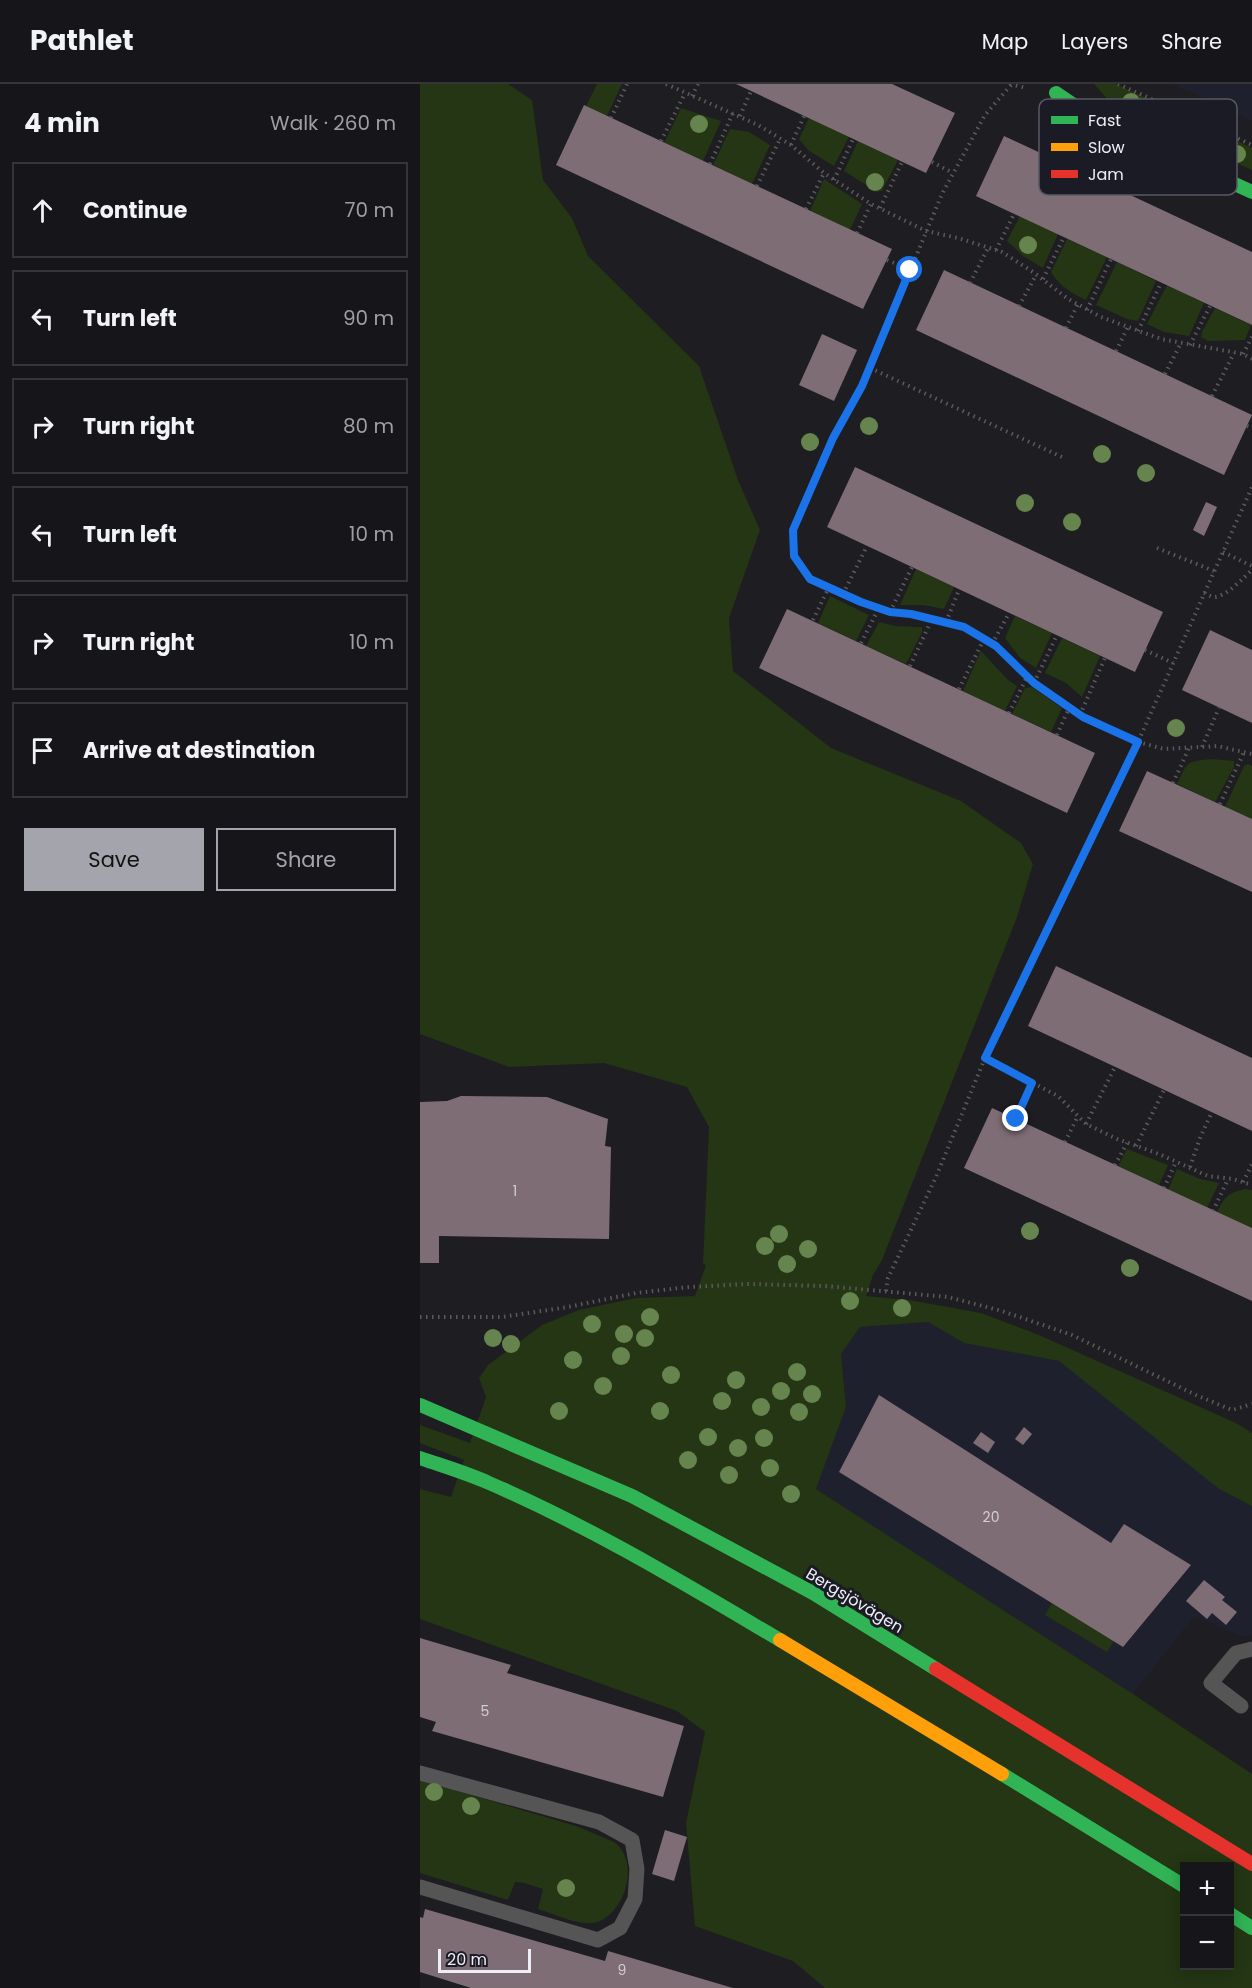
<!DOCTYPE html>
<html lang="en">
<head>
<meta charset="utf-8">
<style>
  body { margin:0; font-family:Poppins,sans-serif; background:#232327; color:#f1f3f6 }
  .controls { position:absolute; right:18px; bottom:18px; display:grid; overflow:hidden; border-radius:0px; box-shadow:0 3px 15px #0003 }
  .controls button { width:54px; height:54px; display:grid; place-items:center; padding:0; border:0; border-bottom:2px solid #353539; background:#16161a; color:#f1f3f6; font:30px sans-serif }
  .scale { position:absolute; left:18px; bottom:15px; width:93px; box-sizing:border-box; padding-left:6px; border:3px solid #edeef6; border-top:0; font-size:16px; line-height:21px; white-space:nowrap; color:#edeef6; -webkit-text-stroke:4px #1a1b25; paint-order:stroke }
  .stop { position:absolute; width:18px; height:18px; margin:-14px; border:4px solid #1a73e8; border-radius:50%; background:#fff }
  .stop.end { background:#1a73e8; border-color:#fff; box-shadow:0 2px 6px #0008 }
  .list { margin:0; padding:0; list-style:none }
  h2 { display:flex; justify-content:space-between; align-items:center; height:78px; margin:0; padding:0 24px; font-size:26px }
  h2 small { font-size:20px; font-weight:400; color:#9e9fa2 }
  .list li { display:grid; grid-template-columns:39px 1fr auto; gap:18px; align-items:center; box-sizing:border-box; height:96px; margin:0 12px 12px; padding:0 12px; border:2px solid #353539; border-radius:0px }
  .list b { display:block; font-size:22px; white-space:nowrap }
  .list em { font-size:20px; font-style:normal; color:#9e9fa2 }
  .actions { display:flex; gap:12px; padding:18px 24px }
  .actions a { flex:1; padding:14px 0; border:2px solid #a4a5ac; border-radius:0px; text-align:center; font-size:21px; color:#a4a5ac }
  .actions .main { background:#a4a5ac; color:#111 }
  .icon { flex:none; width:33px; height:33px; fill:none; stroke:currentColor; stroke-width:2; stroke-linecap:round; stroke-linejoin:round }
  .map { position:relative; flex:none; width:832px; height:1904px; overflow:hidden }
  header { display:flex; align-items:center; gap:36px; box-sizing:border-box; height:84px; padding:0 30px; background:#16161a; border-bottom:2px solid #353539 }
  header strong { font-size:28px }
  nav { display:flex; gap:33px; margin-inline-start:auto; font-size:21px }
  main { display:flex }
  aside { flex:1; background:#16161a }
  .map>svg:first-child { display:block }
</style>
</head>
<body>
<header>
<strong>Pathlet</strong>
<nav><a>Map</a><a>Layers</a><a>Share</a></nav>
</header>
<main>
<aside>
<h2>4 min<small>Walk · 260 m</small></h2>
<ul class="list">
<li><svg class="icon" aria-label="ahead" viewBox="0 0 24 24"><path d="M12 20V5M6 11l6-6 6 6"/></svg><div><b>Continue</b></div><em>70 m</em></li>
<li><svg class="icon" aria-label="left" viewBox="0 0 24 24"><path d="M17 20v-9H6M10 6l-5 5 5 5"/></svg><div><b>Turn left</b></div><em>90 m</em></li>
<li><svg class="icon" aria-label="right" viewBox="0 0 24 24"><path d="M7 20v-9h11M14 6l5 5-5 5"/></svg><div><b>Turn right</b></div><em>80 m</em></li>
<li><svg class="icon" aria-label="left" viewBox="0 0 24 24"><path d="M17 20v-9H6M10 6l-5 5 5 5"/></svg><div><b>Turn left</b></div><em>10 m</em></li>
<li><svg class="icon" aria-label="right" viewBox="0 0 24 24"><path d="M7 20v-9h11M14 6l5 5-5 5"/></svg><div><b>Turn right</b></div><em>10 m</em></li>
<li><svg class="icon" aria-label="arrive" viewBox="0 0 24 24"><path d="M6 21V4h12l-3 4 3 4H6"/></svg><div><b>Arrive at destination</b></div></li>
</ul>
<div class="actions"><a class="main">Save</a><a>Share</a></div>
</aside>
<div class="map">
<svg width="832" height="1904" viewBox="0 0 832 1904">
  <rect width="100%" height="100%" fill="#1d1d22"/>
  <g fill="#1f202e">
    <polygon points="753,0 832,0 832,37"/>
    <polygon points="509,1238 544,1259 639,1277 799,1405 832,1422 832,1551 823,1553 774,1532 713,1610 396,1405 426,1323 421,1270 440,1243"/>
  </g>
  <g fill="#243613" fill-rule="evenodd">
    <path d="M0 0H88L112 16 123 96 152 134 168 172 279 282 318 396 340 446 309 534 313 587 411 664 541 717 601 759 613 780 597 833 462 1176 453 1191 446 1212 489 1216 561 1229 619 1251 816 1339 832 1349V1422L799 1405 639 1277 544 1259 508 1238 440 1243 421 1270 426 1323 396 1405 713 1610 832 1690V1904H405L373 1877 275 1842 266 1739 285 1648 257 1627 0 1535V1405L31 1413 44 1376 0 1359V1341L50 1359 66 1313 59 1294 68 1281 122 1241 159 1226 216 1214 275 1212 286 1181 283 1180 289 1043 267 1003 184 979 89 983 0 950ZM764 1782H810V1882H764Z"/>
    <polygon points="177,0 202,0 187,32 166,22"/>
    <polygon points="674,0 695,0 705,4 832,64 832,86 710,31 691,19"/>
    <polygon points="261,24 301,37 283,77 244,59"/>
    <polygon points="389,34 429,53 414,82 389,67 379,55"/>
    <polygon points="310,45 329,48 350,61 332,100 293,81"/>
    <polygon points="438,57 478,76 462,107 457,108 424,87"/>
    <polygon points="404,95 442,120 430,146 390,127"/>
    <polygon points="600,132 638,150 623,184 603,172 587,157"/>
    <path d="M647 155 687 173 666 216C653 210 638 201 631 188Z"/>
    <polygon points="697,178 736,197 718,237 707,235 676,221"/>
    <polygon points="747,201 784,219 769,252 744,248 727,240"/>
    <polygon points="795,224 831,241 825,256 788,257 781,253 782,248"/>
    <polygon points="496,485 534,503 524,525 503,521 480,521"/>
    <polygon points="410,512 449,531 436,557 398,539"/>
    <polygon points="595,532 632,549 616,584 600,574 585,554"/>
    <polygon points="459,538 476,542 502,543 502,548 486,580 446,562"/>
    <polygon points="642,554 680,572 662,613 646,599 625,589"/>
    <polygon points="561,567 588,596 597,602 585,627 543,607"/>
    <polygon points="612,603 642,624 631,648 592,630 605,604"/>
    <path d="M791 675 814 677V683L795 718 757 700C768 677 765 678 791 675Z"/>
    <polygon points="828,680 832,682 832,735 805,723 824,682"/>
    <polygon points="707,1065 748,1081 739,1101 698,1082"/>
    <polygon points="757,1085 780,1095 799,1099 787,1124 748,1106"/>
    <path d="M826 1105 832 1106V1144L797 1128C804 1113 809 1108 826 1105Z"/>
    <polygon points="632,1519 694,1557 687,1568 625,1531"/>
    <path d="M0 1696 156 1742 194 1758C222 1778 204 1834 173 1839 156 1841 135 1830 118 1825L123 1805 104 1799 95 1798 88 1816 0 1789Z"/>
  </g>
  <g fill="#7f6d76">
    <polygon points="316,0 472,0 535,29 506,89"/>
    <polygon points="164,21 472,165 443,225 136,81"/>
    <polygon points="584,52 832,168 832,241 556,112"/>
    <polygon points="524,186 832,331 804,391 496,246"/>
    <polygon points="402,250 437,266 414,317 379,301"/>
    <polygon points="435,383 743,528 715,588 407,443"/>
    <polygon points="786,418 797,423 784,452 773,446"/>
    <polygon points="367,525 675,669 647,729 339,584"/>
    <polygon points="790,546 832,566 832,639 762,606"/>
    <polygon points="727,687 832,735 832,808 699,747"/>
    <polygon points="636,882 832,974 832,1047 608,942"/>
    <polygon points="41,1012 127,1013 188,1035 185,1062 191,1063 189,1155 19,1152 19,1179 0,1179 0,1018 27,1017"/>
    <polygon points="572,1024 832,1144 832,1217 544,1084"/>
    <polygon points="459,1311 691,1459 704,1440 771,1481 703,1563 419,1388"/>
    <polygon points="604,1343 612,1350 603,1361 595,1355"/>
    <polygon points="561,1348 575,1358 568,1369 553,1359"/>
    <polygon points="784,1496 805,1513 802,1516 817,1528 806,1541 792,1529 787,1535 766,1517"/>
    <polygon points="0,1554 91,1581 87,1589 264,1642 243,1713 12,1647 16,1638 0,1633"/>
    <polygon points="245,1746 267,1753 254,1797 232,1790"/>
    <polygon points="5,1825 185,1877 188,1867 313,1904 51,1904 0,1888 0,1833 3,1834"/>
  </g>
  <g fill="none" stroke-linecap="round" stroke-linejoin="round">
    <g stroke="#5c5a5c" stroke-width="4" stroke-dasharray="1.5 4.5" stroke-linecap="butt">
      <polyline points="246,0 338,41 371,61 404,89 451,120 506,147 538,154 582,168 613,188 648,215 681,233 741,255 823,270 832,275"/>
      <polyline points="590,0 606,4"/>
      <polyline points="698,0 832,61"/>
      <polyline points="591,1 565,31 522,110 442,302 413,353 373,446 374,472 390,495 441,518 470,528 491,530 544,543 576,562 614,599 663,634 718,658 744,665 797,662 832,670"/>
      <polyline points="272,12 278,0"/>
      <polyline points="320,32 331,7"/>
      <polyline points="191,34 207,0"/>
      <polyline points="241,57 265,9"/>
      <polyline points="371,61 384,32"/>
      <polyline points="512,78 533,89"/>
      <polyline points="290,80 313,29"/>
      <polyline points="414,96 433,55"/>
      <polyline points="337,102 360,55"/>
      <polyline points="460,124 482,78"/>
      <polyline points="386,125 404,89"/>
      <polyline points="437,149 451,120"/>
      <polyline points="576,166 594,130"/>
      <polyline points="467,176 490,186"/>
      <polyline points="623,195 644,153"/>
      <polyline points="550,199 568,164"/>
      <polyline points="599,222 616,191"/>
      <polyline points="667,226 691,175"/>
      <polyline points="646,244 658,220"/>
      <polyline points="718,247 741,199"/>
      <polyline points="770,261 790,222"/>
      <polyline points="696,267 708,243"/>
      <polyline points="823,270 832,253"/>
      <polyline points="450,284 644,374"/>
      <polyline points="745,290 761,259"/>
      <polyline points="792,312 814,269"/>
      <polyline points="827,342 832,344"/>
      <polyline points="737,464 794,487"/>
      <polyline points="803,468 832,482"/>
      <path d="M784 509C787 510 791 513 794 513 806 513 824 493 832 486"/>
      <polyline points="423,510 447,462"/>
      <polyline points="470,528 492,483"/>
      <polyline points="393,536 409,503"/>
      <polyline points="526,538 539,506"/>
      <polyline points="441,559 459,524"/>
      <polyline points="572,560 589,529"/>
      <polyline points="725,566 753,579"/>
      <polyline points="490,582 512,535"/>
      <polyline points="614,599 637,551"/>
      <polyline points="539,605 564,555"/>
      <polyline points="589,629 607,593"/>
      <polyline points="660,631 685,574"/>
      <polyline points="637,651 649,624"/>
      <polyline points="782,663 799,624"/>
      <polyline points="753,699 769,664"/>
      <polyline points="800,720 824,668"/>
      <polyline points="565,974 638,1012 666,1040 697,1055 739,1070 788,1092 813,1095 832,1101"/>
      <polyline points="596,1035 612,999"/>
      <polyline points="666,1040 695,983"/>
      <polyline points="645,1058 658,1032"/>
      <polyline points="716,1062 744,1006"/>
      <polyline points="695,1081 707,1059"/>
      <polyline points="770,1083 780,1054 792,1028"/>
      <polyline points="823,1098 832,1080"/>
      <polyline points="744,1104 756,1078"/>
      <polyline points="793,1127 808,1095"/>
      <polyline points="466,1207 468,1194 516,1093 565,974 718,658 832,403"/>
      <polyline points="0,1233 82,1233 148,1223 216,1209 269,1203 327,1200 405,1202 528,1213 582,1227 652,1251 776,1311 812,1326 832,1320"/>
    </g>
    <g stroke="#565555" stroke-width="15">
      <polyline points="821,1622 791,1599 816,1569 832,1565"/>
      <polyline points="0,1689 179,1738 212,1756 217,1785 215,1815 200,1844 178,1856 0,1803"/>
    </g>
    <g stroke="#30b455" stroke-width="14">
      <polyline points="636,9 679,38 832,108"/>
      <polyline points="0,1321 212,1412 393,1509 516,1585"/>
      <path d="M0 1374C23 1382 47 1389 69 1399 171 1443 265 1500 360 1556"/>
      <polyline points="582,1690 764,1802"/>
      <polyline points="810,1830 832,1844"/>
    </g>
    <polyline stroke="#ff9f0a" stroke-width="14" points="360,1556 582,1690"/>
    <polyline stroke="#e5322d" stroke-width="14" points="516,1585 832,1780"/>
  </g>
  <g fill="#66844e">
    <circle cx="711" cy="18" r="9"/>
    <circle cx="279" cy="40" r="9"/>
    <circle cx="817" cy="70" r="9"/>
    <circle cx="455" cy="98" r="9"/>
    <circle cx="608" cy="161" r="9"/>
    <circle cx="449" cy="342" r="9"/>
    <circle cx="390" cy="358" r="9"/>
    <circle cx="682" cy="370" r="9"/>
    <circle cx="726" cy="389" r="9"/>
    <circle cx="605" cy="419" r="9"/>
    <circle cx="652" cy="438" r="9"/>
    <circle cx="756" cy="644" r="9"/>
    <circle cx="610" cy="1147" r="9"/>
    <circle cx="359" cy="1150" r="9"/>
    <circle cx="345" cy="1162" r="9"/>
    <circle cx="388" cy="1165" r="9"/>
    <circle cx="367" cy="1180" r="9"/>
    <circle cx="710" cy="1184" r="9"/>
    <circle cx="430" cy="1217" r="9"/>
    <circle cx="482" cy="1224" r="9"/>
    <circle cx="230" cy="1233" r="9"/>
    <circle cx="172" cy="1240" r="9"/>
    <circle cx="204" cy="1250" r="9"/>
    <circle cx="73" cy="1254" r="9"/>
    <circle cx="225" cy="1254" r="9"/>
    <circle cx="91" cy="1260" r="9"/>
    <circle cx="201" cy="1272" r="9"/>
    <circle cx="153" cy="1276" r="9"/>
    <circle cx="377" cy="1288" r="9"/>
    <circle cx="251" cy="1291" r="9"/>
    <circle cx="316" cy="1296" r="9"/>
    <circle cx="183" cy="1302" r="9"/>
    <circle cx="361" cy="1307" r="9"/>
    <circle cx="392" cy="1310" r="9"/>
    <circle cx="302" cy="1317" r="9"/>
    <circle cx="341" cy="1323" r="9"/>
    <circle cx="139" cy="1327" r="9"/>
    <circle cx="240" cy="1327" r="9"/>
    <circle cx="379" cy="1328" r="9"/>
    <circle cx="288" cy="1353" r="9"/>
    <circle cx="344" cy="1354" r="9"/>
    <circle cx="318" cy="1364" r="9"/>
    <circle cx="268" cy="1376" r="9"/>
    <circle cx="350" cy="1384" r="9"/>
    <circle cx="309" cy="1391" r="9"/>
    <circle cx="371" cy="1410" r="9"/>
    <circle cx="14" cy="1708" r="9"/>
    <circle cx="51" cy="1722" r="9"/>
    <circle cx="146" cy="1804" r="9"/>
  </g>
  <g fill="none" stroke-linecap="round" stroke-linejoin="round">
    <polyline stroke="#1a73e8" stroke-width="8" points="490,186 442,302 413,354 373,446 374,472 390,495 441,518 470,528 491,530 544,543 576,562 614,599 663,633 718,658 565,974 612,999 596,1035"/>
  </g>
  <g text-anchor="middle" stroke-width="6" stroke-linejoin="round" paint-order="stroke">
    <g font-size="14" fill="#d2ced6">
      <text x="95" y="1112">1</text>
      <text x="571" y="1438">20</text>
      <text x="65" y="1632">5</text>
      <text x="202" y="1891">9</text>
    </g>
    <g font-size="16" fill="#edeef6" stroke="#1a1b25">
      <text transform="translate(435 1516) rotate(31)" y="6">Bergsjövägen</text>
    </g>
  </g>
  <rect x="619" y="15" width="198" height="96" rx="9" fill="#1a1b25" stroke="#595a64" stroke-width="1.5"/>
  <rect x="631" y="32" width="27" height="8" fill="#30b455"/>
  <rect x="631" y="59" width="27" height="8" fill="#ff9f0a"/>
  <rect x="631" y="86" width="27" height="8" fill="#e5322d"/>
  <g font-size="16" fill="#edeef6">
    <text x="668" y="42">Fast</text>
    <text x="668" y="69">Slow</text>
    <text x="668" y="96">Jam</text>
  </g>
</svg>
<div class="controls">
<button>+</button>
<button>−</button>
</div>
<div class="scale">20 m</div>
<div class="stop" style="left:490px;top:186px"></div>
<div class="stop end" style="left:596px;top:1035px"></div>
</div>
</main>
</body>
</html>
